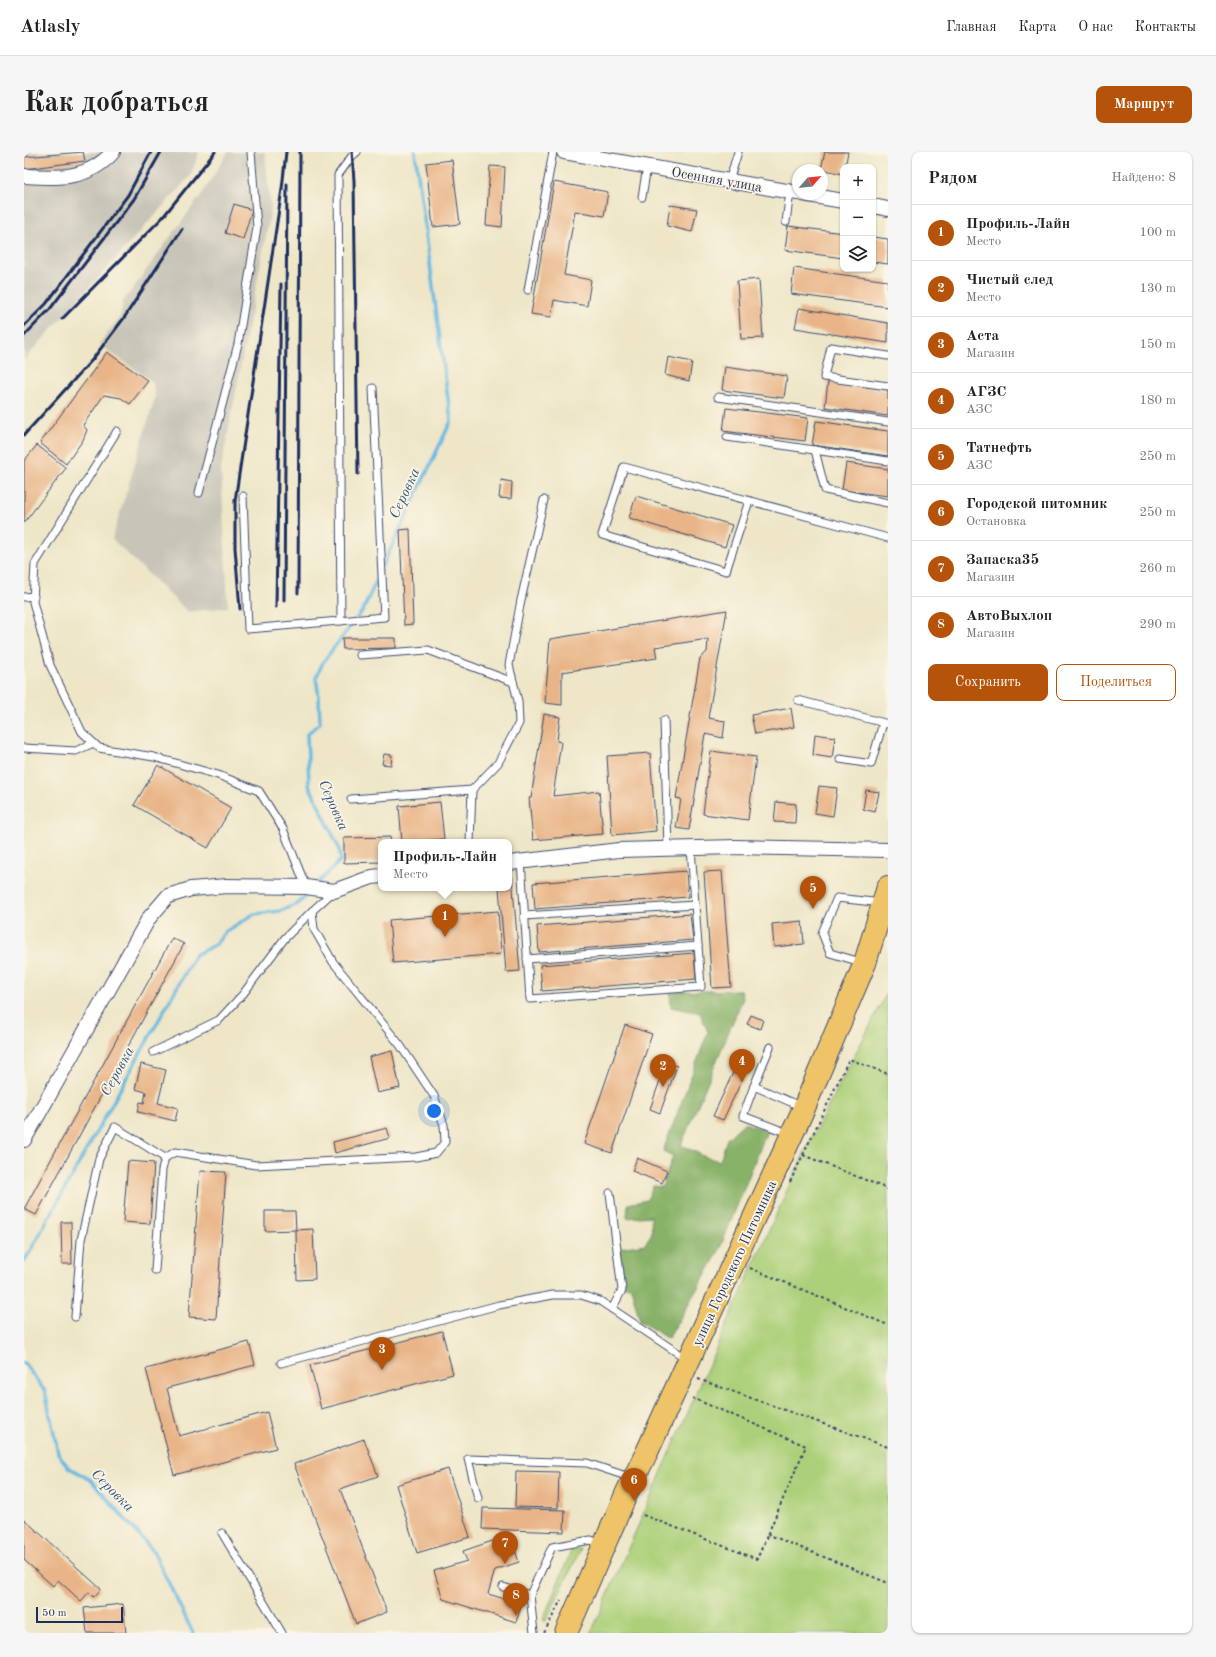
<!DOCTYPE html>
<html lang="ru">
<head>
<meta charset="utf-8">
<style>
  body { margin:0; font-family:"Old Standard TT",serif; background:#f6f6f6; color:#222 }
  .controls { position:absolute; right:12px; top:12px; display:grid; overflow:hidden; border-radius:8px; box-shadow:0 1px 3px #0004 }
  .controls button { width:36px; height:36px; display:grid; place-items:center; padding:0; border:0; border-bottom:1px solid #e0e0e0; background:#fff; color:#222; font:20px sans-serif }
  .compass { position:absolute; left:768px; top:12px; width:36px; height:36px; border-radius:50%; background:#fff; box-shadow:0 1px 3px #0004; rotate:62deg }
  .scale { position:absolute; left:12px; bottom:10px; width:87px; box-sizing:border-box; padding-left:4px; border:2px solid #1b2f5e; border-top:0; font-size:11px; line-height:14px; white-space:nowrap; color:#1b2f5e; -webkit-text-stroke:3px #fcf5e5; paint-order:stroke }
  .you { position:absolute; left:410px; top:959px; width:14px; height:14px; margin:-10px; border:3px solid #fff; border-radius:50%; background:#1a73e8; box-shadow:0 0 0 6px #1a73e833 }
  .badge { display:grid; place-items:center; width:26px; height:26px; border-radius:50%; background:#b45309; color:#fff; font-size:13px; font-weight:700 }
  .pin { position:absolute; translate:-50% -33px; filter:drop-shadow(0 1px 2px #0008) }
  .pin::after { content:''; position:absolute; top:21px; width:14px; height:12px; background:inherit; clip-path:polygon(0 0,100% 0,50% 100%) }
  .popup { position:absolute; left:354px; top:687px; width:134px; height:52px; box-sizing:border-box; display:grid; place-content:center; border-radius:8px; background:#fff; filter:drop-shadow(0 1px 3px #0005); font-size:13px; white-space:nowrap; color:#767676 }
  .popup b { font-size:15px; color:#222 }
  .popup::after { content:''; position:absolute; left:50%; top:100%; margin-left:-8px; border:8px solid transparent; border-top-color:#fff }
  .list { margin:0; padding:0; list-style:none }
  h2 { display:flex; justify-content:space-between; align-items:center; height:52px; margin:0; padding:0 16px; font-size:17px }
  h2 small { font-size:13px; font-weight:400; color:#767676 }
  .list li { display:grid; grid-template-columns:26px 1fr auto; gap:12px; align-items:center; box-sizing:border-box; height:56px; padding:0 16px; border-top:1px solid #e0e0e0 }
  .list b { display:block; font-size:15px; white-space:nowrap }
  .list p { margin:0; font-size:13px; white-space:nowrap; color:#767676 }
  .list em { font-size:13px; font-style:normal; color:#767676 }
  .actions { display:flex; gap:8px; padding:12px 16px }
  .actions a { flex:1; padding:9px 0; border:1px solid #b45309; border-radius:8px; text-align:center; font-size:14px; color:#b45309 }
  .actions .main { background:#b45309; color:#fff }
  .icon { flex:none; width:22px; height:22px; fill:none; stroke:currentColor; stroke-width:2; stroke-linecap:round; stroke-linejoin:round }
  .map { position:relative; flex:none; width:864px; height:1481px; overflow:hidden; border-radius:8px }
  header { display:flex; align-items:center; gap:24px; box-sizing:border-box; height:56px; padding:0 20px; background:#fff; border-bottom:1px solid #e0e0e0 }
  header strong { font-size:19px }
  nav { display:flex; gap:22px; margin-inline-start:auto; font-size:14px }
  .intro { display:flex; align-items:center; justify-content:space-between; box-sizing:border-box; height:96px; padding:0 24px }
  h1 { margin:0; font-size:28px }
  .button { padding:10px 18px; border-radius:8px; background:#b45309; color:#fff; font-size:14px; font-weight:700 }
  main { display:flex; gap:24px; padding:0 24px }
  aside { flex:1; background:#fff; border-radius:8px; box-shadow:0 1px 3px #0004 }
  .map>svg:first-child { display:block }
</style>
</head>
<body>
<header>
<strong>Atlasly</strong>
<nav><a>Главная</a><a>Карта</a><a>О нас</a><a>Контакты</a></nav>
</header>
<div class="intro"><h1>Как добраться</h1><a class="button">Маршрут</a></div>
<main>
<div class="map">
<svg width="864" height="1481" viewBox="0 0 864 1481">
  <rect width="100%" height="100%" fill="#fcf5e5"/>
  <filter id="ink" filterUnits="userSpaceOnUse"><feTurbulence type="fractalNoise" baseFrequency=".025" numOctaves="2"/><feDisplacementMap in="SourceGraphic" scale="8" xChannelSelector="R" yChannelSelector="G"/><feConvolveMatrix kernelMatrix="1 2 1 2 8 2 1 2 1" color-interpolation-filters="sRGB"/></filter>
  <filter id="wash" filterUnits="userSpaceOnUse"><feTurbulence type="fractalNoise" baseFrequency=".012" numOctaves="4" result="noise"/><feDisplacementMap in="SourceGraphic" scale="16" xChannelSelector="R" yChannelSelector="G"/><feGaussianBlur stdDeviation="0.9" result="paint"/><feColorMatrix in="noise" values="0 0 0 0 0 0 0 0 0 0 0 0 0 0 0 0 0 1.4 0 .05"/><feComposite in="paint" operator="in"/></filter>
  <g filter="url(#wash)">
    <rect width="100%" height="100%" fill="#eee6c7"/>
    <g fill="#c7c5b8">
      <polygon points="0,0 175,0 167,23 0,208"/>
      <polygon points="204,0 241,0 247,57 197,317 204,455 164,460 88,387 131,246 129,230 75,192 96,165 99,150 180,39"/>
    </g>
    <g fill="#acd079" stroke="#64806c">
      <polygon points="864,839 864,1481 567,1481 697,1185 779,1003"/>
      <polygon points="548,1397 557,1397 521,1470 519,1467"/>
    </g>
    <polygon fill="#89b269" stroke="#527064" points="717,838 719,846 657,993 684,1006 696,1009 703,987 720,971 743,979 694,1101 644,1187 616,1169 607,1135 600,1134 596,1096 621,1092 628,1081 627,1064 603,1066 604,1052 623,1048 629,1034 638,1035 649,1004 639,999 684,880 676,861 647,855 646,840"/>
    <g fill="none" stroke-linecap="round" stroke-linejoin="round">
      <g stroke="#66b9e1" stroke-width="3.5">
        <polyline points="359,413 427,269 391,0"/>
        <polyline points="292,733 317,708 315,696 285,633 283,582 296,571 295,545 292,526 299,510 339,458 356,421"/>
        <polyline points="0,1110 171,803 192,792 201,780 230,762 256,759 274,752 285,740"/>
        <polyline points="0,1211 21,1239 34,1301 44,1315 67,1328 129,1399 169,1481"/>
      </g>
    </g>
    <g id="blocks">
      <g fill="#e9b588">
        <polygon points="59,0 61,9 0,17 0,5"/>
        <polygon points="801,0 824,0 821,15 819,15 819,22 797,17"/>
        <polygon points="428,8 436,72 409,75 402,11"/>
        <polygon points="466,14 481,15 478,75 462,73"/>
        <polygon points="530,30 584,40 580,64 551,59 540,123 567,128 563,154 530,148 527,165 507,162"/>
        <polygon points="210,52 228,58 219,87 201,81"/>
        <polygon points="646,53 673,57 668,80 643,74"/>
        <polygon points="764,74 819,81 819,106 761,98"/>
        <polygon points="849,85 864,87 864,112 849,110"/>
        <polygon points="770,116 864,129 864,155 767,142"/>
        <polygon points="735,127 739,186 717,187 713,129"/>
        <polygon points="775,156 864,171 864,191 771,176"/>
        <polygon points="83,200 124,229 106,252 97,246 80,243 59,273 63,278 59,288 42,312 16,291"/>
        <polygon points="644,205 668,210 665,229 641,223"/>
        <polygon points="701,215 763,224 760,246 698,238"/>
        <polygon points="804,229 864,238 864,264 801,255"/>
        <polygon points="702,256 784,266 781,289 699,279"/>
        <polygon points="792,269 864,279 864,304 788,293"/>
        <polygon points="13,293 42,316 0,371 0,309"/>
        <polygon points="822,311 864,317 864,344 818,338"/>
        <polygon points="477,328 488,330 487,347 475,346"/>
        <polygon points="612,344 708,373 701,395 605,366"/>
        <polygon points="386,377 389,472 380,473 376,378"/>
        <polygon points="703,458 684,566 701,569 699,586 681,582 665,678 652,676 657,647 652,646 676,506 683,500 684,487 631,495 633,506 538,520 538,553 521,551 526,487"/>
        <polygon points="318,486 372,486 372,496 319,497"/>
        <polygon points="767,556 770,575 731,582 727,563"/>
        <polygon points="520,562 536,565 533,589 537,590 529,644 575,639 579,682 509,688 505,646 507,646"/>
        <polygon points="791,582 811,585 808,606 789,603"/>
        <polygon points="687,599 732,605 724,668 679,662"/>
        <polygon points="626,601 632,679 588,683 583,604"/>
        <polygon points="360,602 368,603 367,613 358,612"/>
        <polygon points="134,613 207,656 184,696 110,653"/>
        <polygon points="795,634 813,636 809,664 791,661"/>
        <polygon points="842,638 855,640 851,660 839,657"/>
        <polygon points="416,650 420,687 378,690 375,654"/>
        <polygon points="752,650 772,652 771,671 750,670"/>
        <polygon points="366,685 367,690 357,690 357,710 320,711 320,686"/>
        <polygon points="662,719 664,745 511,757 509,731"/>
        <polygon points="698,719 707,835 688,836 680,720"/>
        <polygon points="485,725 488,725 496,819 482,820 475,736 485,736"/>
        <polygon points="474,759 477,802 369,811 365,768"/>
        <polygon points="666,762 669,788 515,800 513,774"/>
        <polygon points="778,769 780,792 750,795 748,772"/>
        <polygon points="148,786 160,792 12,1063 0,1057"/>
        <polygon points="670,801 672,827 518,839 516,813"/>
        <polygon points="727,863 739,868 736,877 723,872"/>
        <polygon points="601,873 628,882 588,1001 560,992"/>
        <polygon points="368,899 376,936 353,941 345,905"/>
        <polygon points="718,901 728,907 699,968 689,964"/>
        <polygon points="642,911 653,914 636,961 626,957"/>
        <polygon points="117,912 142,918 134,951 154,956 151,969 114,960 116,950 120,951 122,940 111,937"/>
        <polygon points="363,976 366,986 311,1001 309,990"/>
        <polygon points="613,1006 643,1019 638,1031 608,1019"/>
        <polygon points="104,1009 130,1011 126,1072 99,1070"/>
        <polygon points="176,1019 202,1020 192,1167 165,1165"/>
        <polygon points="241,1059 271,1059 272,1078 289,1077 291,1127 273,1128 272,1078 241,1079"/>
        <polygon points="37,1070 47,1070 48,1112 38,1112"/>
        <polygon points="418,1179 429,1222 297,1257 286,1213"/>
        <polygon points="225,1190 231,1213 143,1236 155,1284 243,1260 252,1296 150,1323 122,1217"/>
        <polygon points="340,1287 354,1324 316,1337 363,1460 332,1472 270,1312"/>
        <polygon points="424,1317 446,1385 393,1401 372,1333"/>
        <polygon points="492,1319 535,1320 534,1356 491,1355"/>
        <polygon points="459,1356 541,1358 540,1380 458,1377"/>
        <polygon points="0,1367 77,1437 70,1445 65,1440 57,1449 34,1428 29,1434 0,1408"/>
        <polygon points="486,1383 495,1410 471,1418 464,1442 498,1452 492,1470 419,1447 410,1419 443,1409 439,1399"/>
        <polygon points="99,1452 102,1481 63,1481 60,1456"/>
      </g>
    </g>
  </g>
  <g filter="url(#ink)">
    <use href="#blocks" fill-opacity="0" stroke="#3b4a6e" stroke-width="1"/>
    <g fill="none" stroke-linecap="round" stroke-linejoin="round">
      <g stroke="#3b4a6e" stroke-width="9">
        <g id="service">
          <polyline points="705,29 714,0"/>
          <polyline points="618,45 623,15"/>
          <polyline points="762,70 766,40"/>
          <polyline points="504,138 529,0"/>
          <polyline points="864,204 807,195 800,225 864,234"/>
          <polyline points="694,245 864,270"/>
          <polyline points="93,279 11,412 9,450 26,513 58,580 75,596 130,605 194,623 235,639 259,677 282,735"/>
          <polyline points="703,285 864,309"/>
          <polyline points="791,298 801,338 864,351"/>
          <polyline points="175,341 214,192 233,75 227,0"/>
          <polyline points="219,344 224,477 360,465 349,236"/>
          <polyline points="725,349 702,419 578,383 600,315 864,386"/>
          <polyline points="0,445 10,444"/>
          <polyline points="317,469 314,23 328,4 333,0"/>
          <polyline points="336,503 404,498 489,530"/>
          <polyline points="774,548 864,572"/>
          <polyline points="640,568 644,696"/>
          <polyline points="0,596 52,599 69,591"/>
          <polyline points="816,607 847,612 859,571"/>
          <polyline points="327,647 448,638 474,611 495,571 494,549 485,513 497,448 520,348"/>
          <polyline points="446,690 448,638"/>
          <polyline points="497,709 506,847 677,835 667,696"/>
          <polyline points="500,764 671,753"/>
          <polyline points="503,807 674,794"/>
          <polyline points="840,811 806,801 798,781 813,746 858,751"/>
          <polyline points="129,900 195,868 219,842 261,786 288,759"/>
          <polyline points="730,934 746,895"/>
          <polyline points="766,982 719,964 730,934 778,955"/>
          <polyline points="586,1041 598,1138 588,1157"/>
          <polyline points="131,1118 138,1018 141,1006 151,1000 232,1013 392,1005 412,1001 421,990 420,973 410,944 376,893 309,810 290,777 288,759 310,739"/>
          <polyline points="51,1165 57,1088 75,1007 91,975 141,1006"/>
          <polyline points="257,1211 475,1153 529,1143 557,1143 576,1149 663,1207"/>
          <polyline points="454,1346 444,1307 563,1311 608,1326"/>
          <polyline points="198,1381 258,1481"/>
          <polyline points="479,1435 506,1443"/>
          <polyline points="510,1481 506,1443 528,1395 567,1388 577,1392"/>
        </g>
      </g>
      <g stroke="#3b4a6e" stroke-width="16">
        <g id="minor">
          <polyline points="540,0 774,41"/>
          <path d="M0 24C35 26 64 28 89 0"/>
          <polyline points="779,42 819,49"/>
          <polyline points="849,54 864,57"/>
          <polyline points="485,711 595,698 712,695 864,698"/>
          <polyline points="0,988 125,766 144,744 167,737 203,734 282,735 310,739 348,725 357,724"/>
        </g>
      </g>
      <g stroke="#3b4a6e" stroke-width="24">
        <polyline id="primary" points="542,1481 604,1338 623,1300 780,956 841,811 864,735"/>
      </g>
      <g stroke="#3b4a6e" stroke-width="2" stroke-dasharray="3 3" stroke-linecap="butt">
        <polyline points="779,1003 864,1037"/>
        <polyline points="766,1030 825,907 864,922"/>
        <polyline points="726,1116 864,1173"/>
        <polyline points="674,1227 864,1295"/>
        <polyline points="619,1363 733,1407 782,1294 666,1245"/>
        <polyline points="743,1382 864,1431"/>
        <polyline points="520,1481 537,1448"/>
      </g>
      <use href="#service" stroke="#fff" stroke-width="7"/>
      <use href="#minor" stroke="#fff" stroke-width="14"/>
      <use href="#primary" stroke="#efc469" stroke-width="22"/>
      <g stroke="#1b2f5e" stroke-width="3">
        <polyline points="328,0 330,29 334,322"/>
        <polyline points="38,167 139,65 191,0"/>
        <polyline points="0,174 22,152 104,43 127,0"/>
        <polyline points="0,184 26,157 110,47 137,0"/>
        <polyline points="0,283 68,208 100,166 158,77"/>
        <polyline points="274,441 276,0"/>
        <polyline points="260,448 263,32"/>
        <polyline points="252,455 257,132"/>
        <polyline points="216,457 211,396 211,349 258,37 262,0"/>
      </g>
    </g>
  </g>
  <g text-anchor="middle" stroke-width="3.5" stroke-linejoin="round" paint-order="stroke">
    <g font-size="14" fill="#1b2f5e" stroke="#fcf5e5">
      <text transform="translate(693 27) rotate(10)" y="5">Осенняя улица</text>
      <text transform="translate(710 1111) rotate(-65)" y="5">улица Городского Питомника</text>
    </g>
    <g font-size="15" font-style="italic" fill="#325885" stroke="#fcf5e5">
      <text transform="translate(380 341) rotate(-65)" y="5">Серовка</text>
      <text transform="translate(310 653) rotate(66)" y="5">Серовка</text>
      <text transform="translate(93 919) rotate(-61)" y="5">Серовка</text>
      <text transform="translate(89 1338) rotate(45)" y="5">Серовка</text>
    </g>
  </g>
</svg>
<div class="controls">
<button>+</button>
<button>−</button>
<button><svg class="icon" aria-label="layers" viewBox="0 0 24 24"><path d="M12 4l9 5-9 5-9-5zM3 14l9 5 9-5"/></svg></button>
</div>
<svg class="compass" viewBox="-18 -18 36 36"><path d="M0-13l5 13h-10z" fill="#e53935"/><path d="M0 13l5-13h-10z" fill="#767676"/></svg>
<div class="scale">50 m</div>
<div class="you"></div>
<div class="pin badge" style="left:421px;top:785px">1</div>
<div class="popup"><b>Профиль-Лайн</b>Место</div>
<div class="pin badge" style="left:639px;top:935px">2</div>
<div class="pin badge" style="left:358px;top:1218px">3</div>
<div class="pin badge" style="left:718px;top:930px">4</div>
<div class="pin badge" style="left:789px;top:757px">5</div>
<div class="pin badge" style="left:610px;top:1349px">6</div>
<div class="pin badge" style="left:481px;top:1412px">7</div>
<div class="pin badge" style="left:492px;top:1464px">8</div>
</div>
<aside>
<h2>Рядом<small>Найдено: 8</small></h2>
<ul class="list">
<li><span class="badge">1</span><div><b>Профиль-Лайн</b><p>Место</p></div><em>100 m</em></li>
<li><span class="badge">2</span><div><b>Чистый след</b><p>Место</p></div><em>130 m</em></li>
<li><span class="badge">3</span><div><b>Аста</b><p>Магазин</p></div><em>150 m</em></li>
<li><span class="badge">4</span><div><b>АГЗС</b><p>АЗС</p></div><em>180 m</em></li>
<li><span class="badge">5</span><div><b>Татнефть</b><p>АЗС</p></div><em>250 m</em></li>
<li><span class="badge">6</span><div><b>Городской питомник</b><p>Остановка</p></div><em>250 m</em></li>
<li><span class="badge">7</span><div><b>Запаска35</b><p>Магазин</p></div><em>260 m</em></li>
<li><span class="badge">8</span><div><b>АвтоВыхлоп</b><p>Магазин</p></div><em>290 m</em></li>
</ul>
<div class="actions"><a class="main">Сохранить</a><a>Поделиться</a></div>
</aside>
</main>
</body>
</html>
